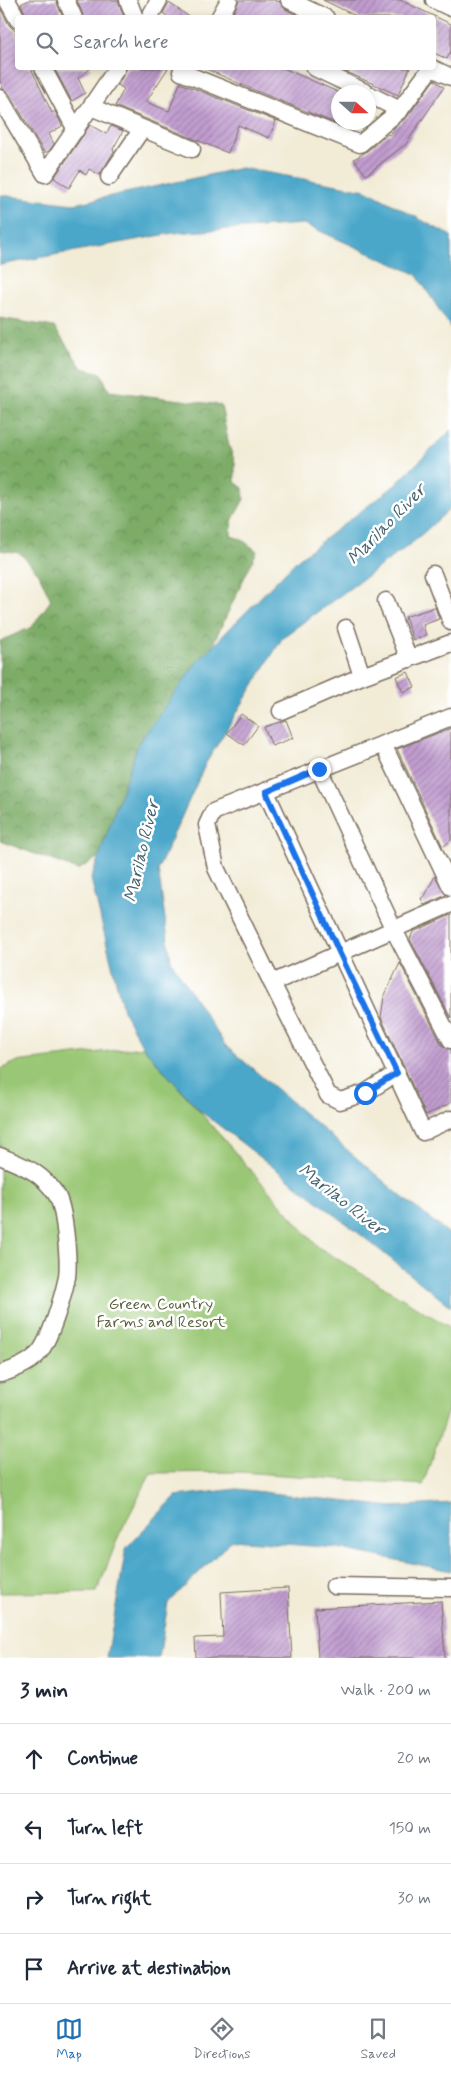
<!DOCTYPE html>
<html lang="en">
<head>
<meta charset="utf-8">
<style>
  body { margin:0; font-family:Mynerve,sans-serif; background:#f2f2f3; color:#1f2937 }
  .compass { position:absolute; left:331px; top:85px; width:45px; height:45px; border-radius:50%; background:#fff; box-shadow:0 2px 8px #0003; rotate:111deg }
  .stop { position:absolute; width:15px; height:15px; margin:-11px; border:4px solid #1a73e8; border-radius:50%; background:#fff }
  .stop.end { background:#1a73e8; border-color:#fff; box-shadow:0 1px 5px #0008 }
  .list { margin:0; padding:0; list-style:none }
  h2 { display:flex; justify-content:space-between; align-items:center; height:65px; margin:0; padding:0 20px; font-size:21px }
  h2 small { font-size:16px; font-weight:400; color:#747a83 }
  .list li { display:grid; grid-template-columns:32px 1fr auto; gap:15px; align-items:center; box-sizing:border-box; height:70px; padding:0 20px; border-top:1px solid #e0e1e3 }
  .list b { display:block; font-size:19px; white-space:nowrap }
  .list em { font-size:16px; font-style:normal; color:#747a83 }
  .icon { flex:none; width:28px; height:28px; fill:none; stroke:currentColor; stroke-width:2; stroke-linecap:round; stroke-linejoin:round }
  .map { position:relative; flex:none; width:451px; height:1658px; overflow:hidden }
  .search { position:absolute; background:#fff; box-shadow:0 2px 8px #0003; left:15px; right:15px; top:15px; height:55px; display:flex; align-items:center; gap:12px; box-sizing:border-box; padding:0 18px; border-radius:5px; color:#747a83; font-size:19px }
  .sheet { height:345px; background:#fff }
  nav { display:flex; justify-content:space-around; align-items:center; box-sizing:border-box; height:70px; border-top:1px solid #e0e1e3; background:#fff; font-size:14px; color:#747a83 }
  nav a { display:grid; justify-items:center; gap:2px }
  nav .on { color:#1f6fb2 }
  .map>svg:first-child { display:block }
</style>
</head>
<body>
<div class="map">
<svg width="451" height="1658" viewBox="0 0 451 1658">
  <defs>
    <pattern id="forest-crowns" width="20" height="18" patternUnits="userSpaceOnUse" patternTransform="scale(1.25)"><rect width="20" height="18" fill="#7bac66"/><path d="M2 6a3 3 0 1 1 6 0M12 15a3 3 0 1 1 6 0" fill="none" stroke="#668c53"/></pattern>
    <pattern id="building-hatch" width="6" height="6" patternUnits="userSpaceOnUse" patternTransform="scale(1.25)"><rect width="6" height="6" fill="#c19dd0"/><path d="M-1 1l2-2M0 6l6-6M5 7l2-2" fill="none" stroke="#9e80a8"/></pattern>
  </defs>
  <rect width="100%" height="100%" fill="#fff"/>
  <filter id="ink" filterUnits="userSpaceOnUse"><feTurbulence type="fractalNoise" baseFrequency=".02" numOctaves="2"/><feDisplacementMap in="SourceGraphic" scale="10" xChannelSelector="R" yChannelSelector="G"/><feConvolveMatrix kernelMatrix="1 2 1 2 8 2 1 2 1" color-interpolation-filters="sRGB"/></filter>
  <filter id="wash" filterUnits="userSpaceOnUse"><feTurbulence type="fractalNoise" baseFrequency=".0096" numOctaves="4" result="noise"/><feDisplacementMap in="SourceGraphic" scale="20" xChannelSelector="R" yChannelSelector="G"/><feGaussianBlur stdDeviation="1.12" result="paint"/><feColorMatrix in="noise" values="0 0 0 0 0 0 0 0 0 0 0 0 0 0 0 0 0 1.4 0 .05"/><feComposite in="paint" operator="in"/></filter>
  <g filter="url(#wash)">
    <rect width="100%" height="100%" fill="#f2ecd7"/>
    <polygon fill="url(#forest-crowns)" stroke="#5b6b42" points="0,318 54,327 82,368 101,373 109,391 221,405 229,446 235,462 235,482 243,488 244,499 232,521 231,536 241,539 257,551 194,684 113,848 78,870 0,841 0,641 32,627 51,600 39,574 20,553 0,550"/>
    <polygon fill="#9ac774" stroke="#6a7849" points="143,1047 318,1247 451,1328 451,1401 423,1485 240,1472 151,1473 119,1535 97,1592 0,1593 0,1070 15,1062"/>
    <g fill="#4ca7ca" stroke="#446874">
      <polygon points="241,168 366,190 451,236 451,328 416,274 304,224 173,233 0,265 0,195 74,204"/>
      <polygon points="451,430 451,508 412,543 283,637 206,763 158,869 171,961 225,1045 402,1197 451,1235 451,1307 356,1231 199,1110 143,1047 123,1010 91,879 138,744 197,662 297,560 394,486"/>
      <polygon points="237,1489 392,1507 451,1503 451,1571 337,1548 232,1540 168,1603 159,1658 107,1658 126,1548 176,1496"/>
    </g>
    <g id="blocks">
      <g fill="url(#building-hatch)">
        <polygon points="29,0 56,0 63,18 27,18 21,4"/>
        <polygon points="77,0 118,0 124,18 84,18"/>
        <polygon points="239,0 274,0 280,2 285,9 302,18 231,18"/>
        <polygon points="323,0 400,0 451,24 451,51 447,59 434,53 434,18 360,18"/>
        <polygon points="169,3 191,18 169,18 163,13"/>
        <polygon points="0,8 9,25 16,32 15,33 18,39 18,68 31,68 52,113 55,111 62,126 49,134 54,144 48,152 44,152 9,93 3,89 0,81"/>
        <polygon points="54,68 91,68 78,78 85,93 72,101"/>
        <polygon points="127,68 168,68 146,102 169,111 180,83 276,121 269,138 238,125 228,153 115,106 124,89 118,85"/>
        <polygon points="204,68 283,68 338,92 338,122 360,122 352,130 254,90"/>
        <polygon points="338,68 410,68 398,95"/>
        <polygon points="434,80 444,87 406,144 366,175 354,159 366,152 388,134 390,135 395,127 408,116"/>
        <polygon points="90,125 106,134 111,126 123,131 113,149 114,151 100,175 89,169 86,175 80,170 69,188 54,178"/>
        <polygon points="435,607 439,619 423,625 426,635 413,640 405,617"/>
        <polygon points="408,672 415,687 403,692 396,677"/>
        <polygon points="241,714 258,726 244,745 227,733"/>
        <polygon points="286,720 293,738 272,746 264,727"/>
        <polygon points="451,728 451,840 443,847 397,749"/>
        <polygon points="435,876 446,895 424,905 421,898 425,896"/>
        <polygon points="451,915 451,1018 410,939 413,932"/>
        <polygon points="400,963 442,1045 451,1050 451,1103 426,1115 381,1017 384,997"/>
        <polygon points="288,1588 292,1658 196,1658 195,1638 223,1637 221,1592"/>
        <polygon points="441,1601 445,1658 318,1658 315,1608"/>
      </g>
    </g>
  </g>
  <g filter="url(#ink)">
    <use href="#blocks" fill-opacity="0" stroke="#7b6e5f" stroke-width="1"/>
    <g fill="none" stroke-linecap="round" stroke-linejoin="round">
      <g stroke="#7b6e5f" stroke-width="19">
        <g id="minor">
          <polyline points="7,0 18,20"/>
          <polyline points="66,0 74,18"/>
          <polyline points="128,0 135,18"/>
          <polyline points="289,0 326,18"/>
          <polyline points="434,0 451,8"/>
          <polyline points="149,18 159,0"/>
          <polyline points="219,18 229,0"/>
          <polyline points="43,68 76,130"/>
          <polyline points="184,68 181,72 360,144 400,110 431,68"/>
          <polyline points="315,68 365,92"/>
          <polyline points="432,68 451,77"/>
          <polyline points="368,94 400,110"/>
          <polyline points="0,98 45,174 117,68"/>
          <polyline points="91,107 192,149"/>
          <polyline points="109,177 142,129"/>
          <polyline points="433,574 451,622"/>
          <polyline points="386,601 409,659"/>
          <polyline points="346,628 362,676"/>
          <polyline points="281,711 362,676 451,643"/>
          <polyline points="451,717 213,812 207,825 216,868 272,983 451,904"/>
          <polyline points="383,744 451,887"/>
          <polyline points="319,769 394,930 451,1040"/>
          <polyline points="266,792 423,1132 451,1119"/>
          <polyline points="272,983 328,1095 340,1101 365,1093 397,1073"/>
          <path d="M0 1156C25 1167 40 1171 56 1194 65 1207 69 1261 67 1277 63 1296 50 1342 37 1355 27 1365 13 1370 0 1374"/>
          <polyline points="334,1586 451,1588"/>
        </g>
      </g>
      <use href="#minor" stroke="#fff" stroke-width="16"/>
    </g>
  </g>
  <g fill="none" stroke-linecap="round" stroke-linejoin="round" filter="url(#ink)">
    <polyline stroke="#1a73e8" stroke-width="6" points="319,769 266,792 339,952 397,1073 365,1093"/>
  </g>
  <g text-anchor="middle" stroke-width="5" stroke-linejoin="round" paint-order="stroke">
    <g font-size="16" fill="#5c613c" stroke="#fff">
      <text x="161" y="1309">Green Country<tspan x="161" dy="18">Farms and Resort</tspan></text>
    </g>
    <g font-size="18" font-style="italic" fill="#43626b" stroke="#fff">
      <text transform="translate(386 524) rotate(-46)" y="6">Marilao River</text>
      <text transform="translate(141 851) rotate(-77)" y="6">Marilao River</text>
      <text transform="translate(342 1199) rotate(38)" y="6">Marilao River</text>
    </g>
  </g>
</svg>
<svg class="compass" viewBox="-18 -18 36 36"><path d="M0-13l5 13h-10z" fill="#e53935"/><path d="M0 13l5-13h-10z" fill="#747a83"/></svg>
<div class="stop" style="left:365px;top:1093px"></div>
<div class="stop end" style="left:319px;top:769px"></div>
<div class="search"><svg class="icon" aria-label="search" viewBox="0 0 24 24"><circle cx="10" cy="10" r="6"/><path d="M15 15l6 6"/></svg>Search here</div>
</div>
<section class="sheet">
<h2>3 min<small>Walk · 200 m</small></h2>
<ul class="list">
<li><svg class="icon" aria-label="ahead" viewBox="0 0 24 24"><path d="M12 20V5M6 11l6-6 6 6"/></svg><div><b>Continue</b></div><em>20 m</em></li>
<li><svg class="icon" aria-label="left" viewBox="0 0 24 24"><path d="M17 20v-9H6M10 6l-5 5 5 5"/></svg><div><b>Turn left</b></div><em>150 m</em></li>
<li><svg class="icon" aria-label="right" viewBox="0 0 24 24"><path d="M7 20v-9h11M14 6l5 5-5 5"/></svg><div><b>Turn right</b></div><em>30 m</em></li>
<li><svg class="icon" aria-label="arrive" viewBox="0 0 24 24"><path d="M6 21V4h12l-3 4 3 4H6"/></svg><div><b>Arrive at destination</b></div></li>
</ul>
</section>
<nav>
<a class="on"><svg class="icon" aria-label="map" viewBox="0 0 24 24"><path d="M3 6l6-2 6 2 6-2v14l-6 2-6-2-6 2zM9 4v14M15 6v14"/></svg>Map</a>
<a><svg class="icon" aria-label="directions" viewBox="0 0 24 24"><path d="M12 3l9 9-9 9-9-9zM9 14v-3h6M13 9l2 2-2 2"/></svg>Directions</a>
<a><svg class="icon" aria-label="saved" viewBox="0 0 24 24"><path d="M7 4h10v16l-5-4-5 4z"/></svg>Saved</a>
</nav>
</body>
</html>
